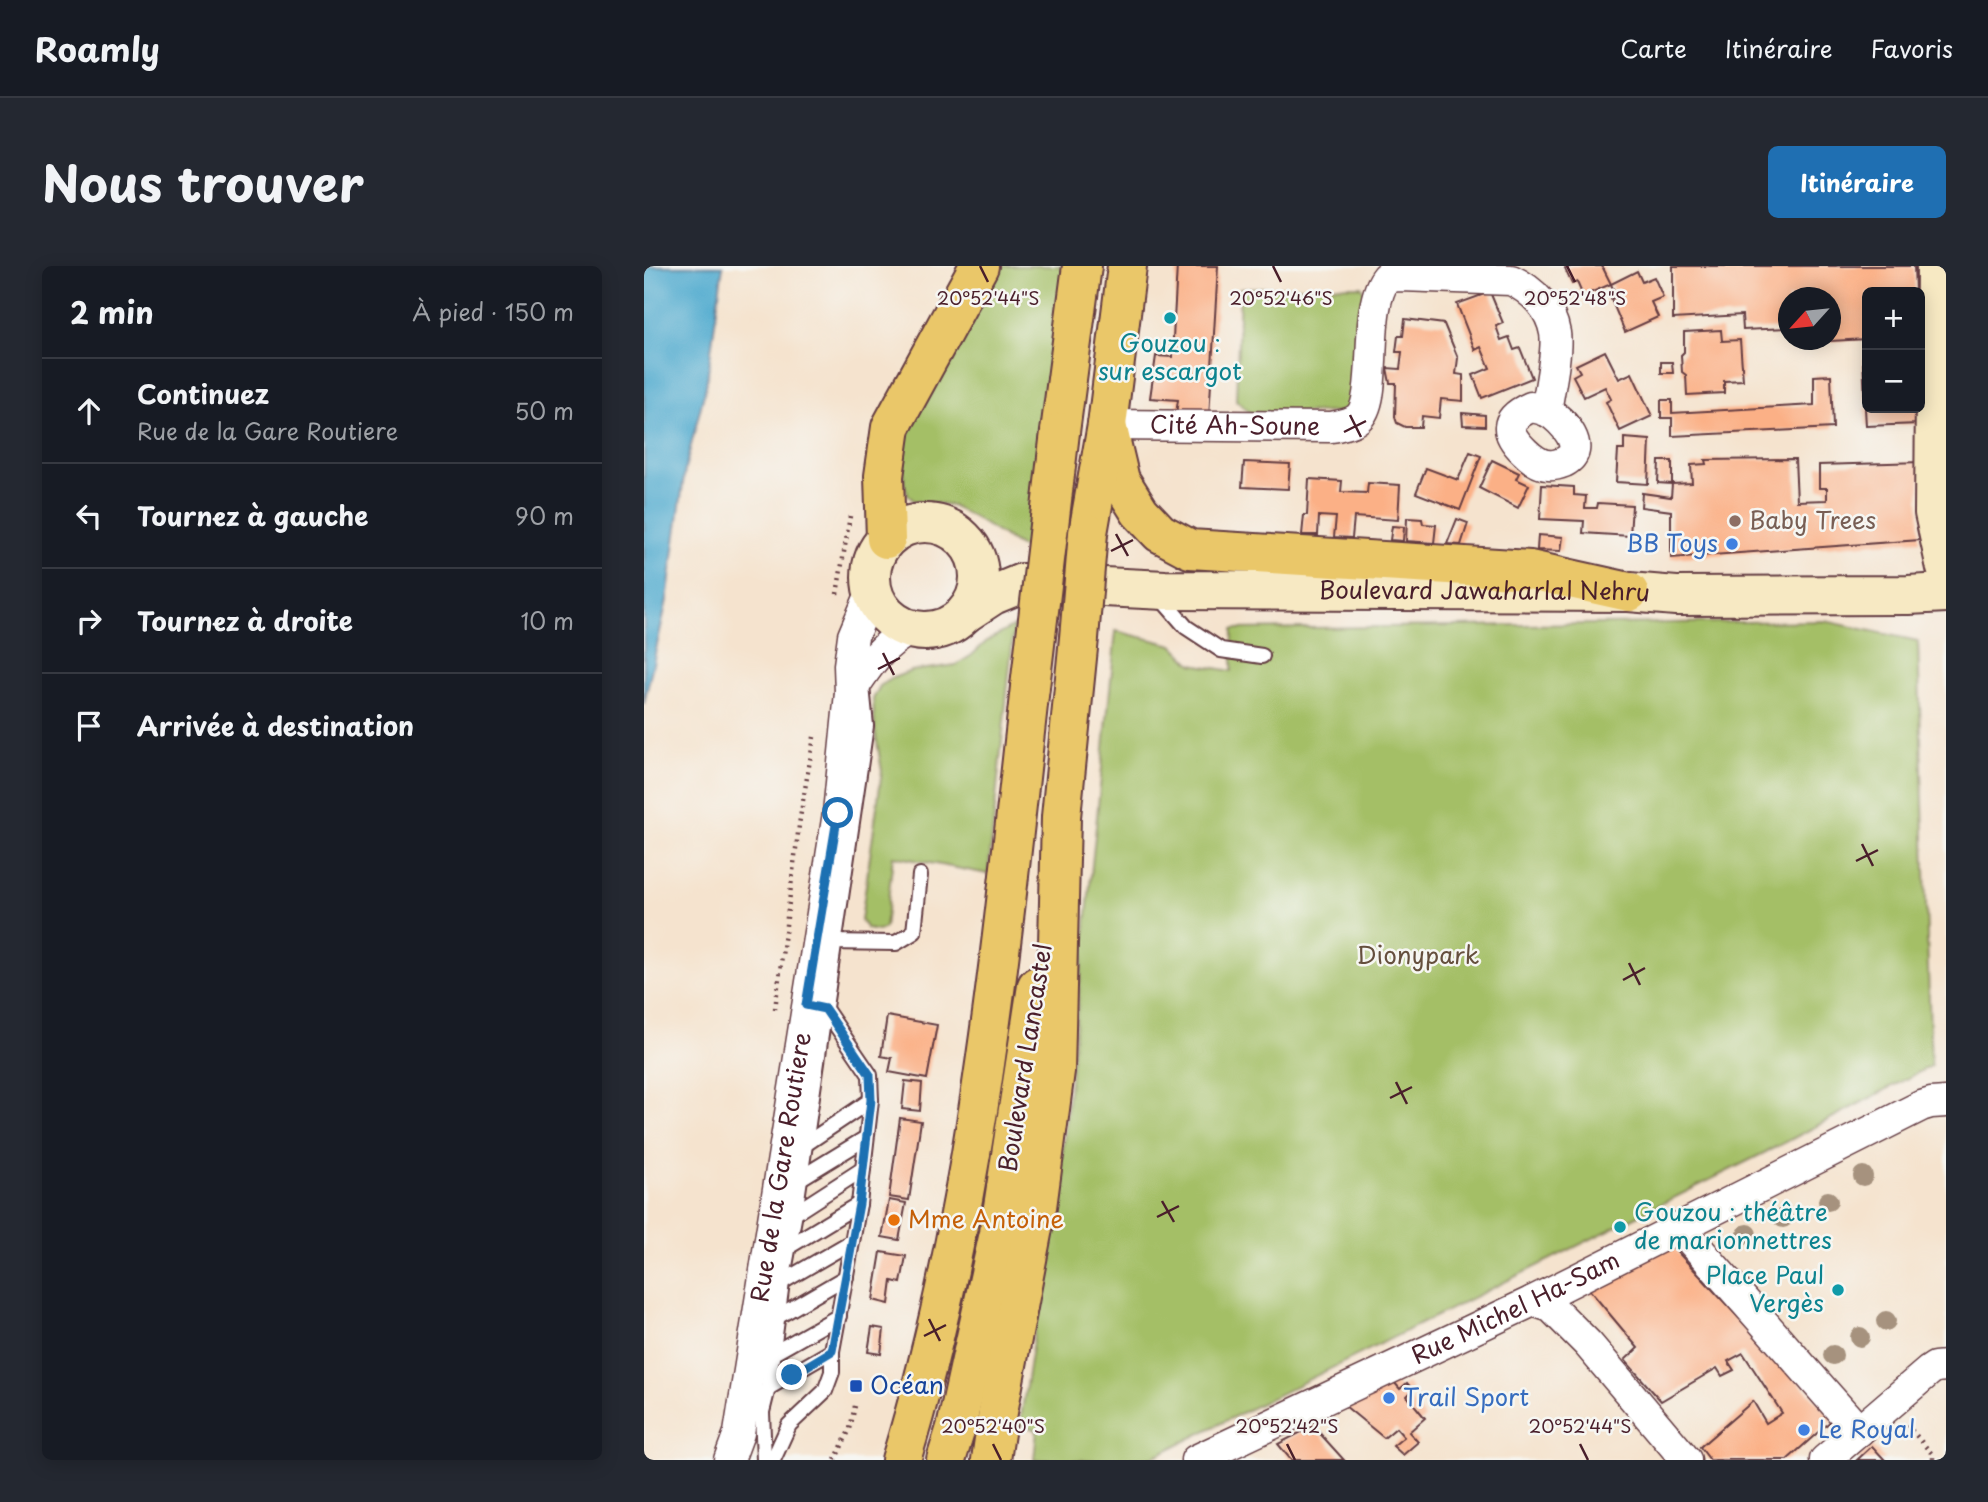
<!DOCTYPE html>
<html lang="fr">
<head>
<meta charset="utf-8">
<style>
  body { margin:0; font-family:"Playpen Sans",sans-serif; background:#242831; color:#f1f3f6 }
  .controls { position:absolute; right:21px; top:21px; display:grid; overflow:hidden; border-radius:10px; box-shadow:0 4px 18px #0003 }
  .controls button { width:63px; height:63px; display:grid; place-items:center; padding:0; border:0; border-bottom:2px solid #363941; background:#171b24; color:#f1f3f6; font:35px sans-serif }
  .compass { position:absolute; left:1134px; top:21px; width:63px; height:63px; border-radius:50%; background:#171b24; box-shadow:0 4px 18px #0003; rotate:243deg }
  .stop { position:absolute; width:21px; height:21px; margin:-16px; border:5px solid #1f6fb2; border-radius:50%; background:#fff }
  .stop.end { background:#1f6fb2; border-color:#fff; box-shadow:0 2px 7px #0008 }
  .list { margin:0; padding:0; list-style:none }
  h2 { display:flex; justify-content:space-between; align-items:center; height:91px; margin:0; padding:0 28px; font-size:30px }
  h2 small { font-size:23px; font-weight:400; color:#9ea1a6 }
  .list li { display:grid; grid-template-columns:46px 1fr auto; gap:21px; align-items:center; box-sizing:border-box; height:105px; padding:0 28px; border-top:2px solid #363941 }
  .list b { display:block; font-size:26px; white-space:nowrap }
  .list p { margin:0; font-size:23px; white-space:nowrap; color:#9ea1a6 }
  .list em { font-size:23px; font-style:normal; color:#9ea1a6 }
  .icon { flex:none; width:38px; height:38px; fill:none; stroke:currentColor; stroke-width:2; stroke-linecap:round; stroke-linejoin:round }
  .map { position:relative; flex:none; width:1302px; height:1194px; overflow:hidden; border-radius:10px }
  header { display:flex; align-items:center; gap:42px; box-sizing:border-box; height:98px; padding:0 35px; background:#171b24; border-bottom:2px solid #363941 }
  header strong { font-size:33px }
  nav { display:flex; gap:38px; margin-inline-start:auto; font-size:24px }
  .intro { display:flex; align-items:center; justify-content:space-between; box-sizing:border-box; height:168px; padding:0 42px }
  h1 { margin:0; font-size:49px }
  .button { padding:18px 32px; border-radius:10px; background:#1f6fb2; color:#fff; font-size:24px; font-weight:700 }
  main { display:flex; gap:42px; padding:0 42px }
  aside { flex:1; background:#171b24; border-radius:10px; box-shadow:0 4px 18px #0003 }
  .map>svg:first-child { display:block }
</style>
</head>
<body>
<header>
<strong>Roamly</strong>
<nav><a>Carte</a><a>Itinéraire</a><a>Favoris</a></nav>
</header>
<div class="intro"><h1>Nous trouver</h1><a class="button">Itinéraire</a></div>
<main>
<aside>
<h2>2 min<small>À pied · 150 m</small></h2>
<ul class="list">
<li><svg class="icon" aria-label="ahead" viewBox="0 0 24 24"><path d="M12 20V5M6 11l6-6 6 6"/></svg><div><b>Continuez</b><p>Rue de la Gare Routiere</p></div><em>50 m</em></li>
<li><svg class="icon" aria-label="left" viewBox="0 0 24 24"><path d="M17 20v-9H6M10 6l-5 5 5 5"/></svg><div><b>Tournez à gauche</b></div><em>90 m</em></li>
<li><svg class="icon" aria-label="right" viewBox="0 0 24 24"><path d="M7 20v-9h11M14 6l5 5-5 5"/></svg><div><b>Tournez à droite</b></div><em>10 m</em></li>
<li><svg class="icon" aria-label="arrive" viewBox="0 0 24 24"><path d="M6 21V4h12l-3 4 3 4H6"/></svg><div><b>Arrivée à destination</b></div></li>
</ul>
</aside>
<div class="map">
<svg width="1302" height="1194" viewBox="0 0 1302 1194">
  <rect width="100%" height="100%" fill="#f6f6f2"/>
  <filter id="ink" filterUnits="userSpaceOnUse"><feTurbulence type="fractalNoise" baseFrequency=".0143" numOctaves="2"/><feDisplacementMap in="SourceGraphic" scale="14" xChannelSelector="R" yChannelSelector="G"/><feConvolveMatrix kernelMatrix="1 2 1 2 8 2 1 2 1" color-interpolation-filters="sRGB"/></filter>
  <filter id="wash" filterUnits="userSpaceOnUse"><feTurbulence type="fractalNoise" baseFrequency=".00686" numOctaves="4" result="noise"/><feDisplacementMap in="SourceGraphic" scale="28" xChannelSelector="R" yChannelSelector="G"/><feGaussianBlur stdDeviation="1.57" result="paint"/><feColorMatrix in="noise" values="0 0 0 0 0 0 0 0 0 0 0 0 0 0 0 0 0 1.4 0 .05"/><feComposite in="paint" operator="in"/></filter>
  <g filter="url(#wash)">
    <rect width="100%" height="100%" fill="#f5e3ce"/>
    <g fill="#a4bf66" stroke="#776f48" stroke-width="2">
      <polygon points="354,0 421,0 382,284 327,250 306,239 270,235 264,229 260,217 259,185 265,160 326,56"/>
      <polygon points="717,20 721,27 716,123 702,146 607,148 592,134 596,22"/>
      <polygon points="1181,355 1274,375 1287,800 1144,875 503,1194 390,1194 393,1164 376,1158 419,882 472,365 529,379 548,398 588,405 589,363"/>
      <polygon points="370,360 344,608 249,590 241,662 234,665 223,663 217,654 238,505 231,464 229,433 236,420 249,412 267,405 312,399 328,389 344,374"/>
    </g>
    <polygon fill="#51abcf" stroke="#4e657d" stroke-width="2" points="0,0 79,0 62,120 41,203 23,334 0,438"/>
    <g id="blocks">
      <g fill="#fbb086">
        <polygon points="533,0 574,0 565,151 532,148 534,134 506,132 512,90 528,91"/>
        <polygon points="927,0 958,0 967,18 939,30 933,16 928,18 921,3"/>
        <polygon points="1029,0 1270,0 1271,26 1223,26 1223,73 1186,75 1186,32 1144,32 1144,62 1099,64 1098,49 1029,53"/>
        <polygon points="993,5 998,16 1010,11 1019,31 1007,36 1014,51 981,66 967,33 972,31 967,18"/>
        <polygon points="846,26 859,57 852,60 857,74 865,71 870,84 876,82 888,112 838,132 829,109 846,102 837,81 831,84 813,38"/>
        <polygon points="761,53 800,58 814,92 812,108 819,109 819,135 797,133 795,152 778,150 777,161 761,161 753,157 751,151 752,117 746,117 743,102 756,103 758,86 752,86 754,70 759,70"/>
        <polygon points="1077,64 1078,75 1096,74 1099,114 1080,115 1080,127 1043,129 1042,109 1038,106 1037,89 1040,86 1040,66"/>
        <polygon points="961,85 975,113 988,107 1008,150 976,165 962,136 967,133 961,121 940,131 929,110 936,106 932,99"/>
        <polygon points="1219,93 1223,93 1223,135 1221,135"/>
        <polygon points="1017,96 1028,96 1029,107 1017,107"/>
        <polygon points="1187,109 1189,162 1028,170 1028,152 1017,152 1017,134 1028,134 1028,147 1170,139 1170,110"/>
        <polygon points="1221,142 1274,142 1275,158 1222,160"/>
        <polygon points="818,147 841,149 841,160 819,159"/>
        <polygon points="980,172 1006,174 1004,218 972,216 974,184 980,184"/>
        <polygon points="826,186 837,190 816,244 772,227 782,202 814,214"/>
        <polygon points="1151,193 1153,235 1183,234 1183,222 1175,222 1175,199 1278,196 1275,232 1276,274 1027,292 1027,245 997,241 998,227 1027,231 1028,218 1014,217 1015,195 1028,195 1028,218 1048,217 1047,199 1062,198 1061,194"/>
        <polygon points="848,194 875,207 872,213 885,219 874,242 835,222"/>
        <polygon points="600,196 646,198 644,223 598,221"/>
        <polygon points="665,213 698,215 697,226 723,227 724,217 756,219 754,254 710,251 708,272 690,271 692,251 675,250 674,269 658,269 660,249 663,249"/>
        <polygon points="898,219 930,221 930,229 942,230 941,242 953,242 954,237 988,239 986,270 939,267 940,255 896,253"/>
        <polygon points="763,252 778,253 779,258 792,259 790,277 762,275"/>
        <polygon points="813,253 824,257 817,279 803,278"/>
        <polygon points="748,260 760,261 759,275 746,274"/>
        <polygon points="894,269 919,271 917,285 893,284"/>
        <polygon points="243,750 293,759 283,813 245,806 248,792 237,790"/>
        <polygon points="261,815 278,817 276,845 258,843"/>
        <polygon points="256,852 277,855 265,934 245,931"/>
        <polygon points="245,934 262,937 255,974 238,971"/>
        <polygon points="1027,979 1189,1153 1143,1194 1066,1194 1056,1181 1109,1135 1122,1157 1138,1147 1099,1087 1084,1095 1090,1104 1078,1110 1073,1102 1017,1135 981,1094 994,1082 943,1021"/>
        <polygon points="237,986 262,990 257,1017 248,1015 245,1038 229,1034"/>
        <polygon points="228,1061 240,1063 237,1088 224,1086"/>
        <polygon points="750,1116 756,1123 763,1117 769,1124 763,1130 781,1152 765,1166 774,1176 759,1189 749,1180 760,1171 752,1162 740,1172 701,1140"/>
        <polygon points="669,1160 671,1162 700,1194 647,1194 634,1178"/>
        <polygon points="1228,1180 1241,1194 1213,1194"/>
      </g>
    </g>
  </g>
  <g filter="url(#ink)">
    <use href="#blocks" fill-opacity="0" stroke="#643c43" stroke-width="2"/>
    <g fill="none" stroke-linecap="round" stroke-linejoin="round">
      <g stroke="#643c43" stroke-width="18">
        <g id="lane">
          <polyline points="515,330 542,361 577,384 618,390"/>
          <polyline points="185,676 252,677 270,666 276,609"/>
          <polyline points="160,879 227,834"/>
          <polyline points="155,913 222,872"/>
          <polyline points="151,947 219,903"/>
          <polyline points="144,981 215,938"/>
          <polyline points="138,1016 207,976"/>
          <polyline points="133,1051 202,1011"/>
          <polyline points="128,1088 195,1050"/>
          <polyline points="124,1122 188,1085"/>
          <polyline points="120,1194 118,1146 124,1122 138,1016 151,947 222,460 218,420"/>
          <polyline points="129,1194 145,1159 181,1125 188,1106 188,1085 215,938 227,834 226,809 181,743 178,742"/>
        </g>
      </g>
      <g stroke="#643c43" stroke-width="33">
        <g id="street">
          <path d="M887 141C892 142 898 143 903 145 919 154 945 183 920 196 915 198 910 200 904 199 896 199 886 191 881 186 861 167 859 153 887 141Z"/>
          <path id="s1" d="M463 159 688 161C696 159 707 158 714 152 737 133 717 42 743 11L757 10 867 14C889 24 907 43 911 67 914 84 905 126 902 145"/>
          <path d="M206 427C224 400 236 380 266 364"/>
          <polyline points="1035,961 1215,1165"/>
          <polyline points="889,1035 907,1041 944,1078 1042,1194"/>
          <path id="s2" d="M85 1194 95 1167 194 547 206 427 205 399 209 370 228 325"/>
          <path id="s3" d="M552 1194 889 1035 1277 840 1287 837 1302 836"/>
          <polyline points="1181,1194 1285,1105 1291,1101 1302,1100"/>
        </g>
      </g>
      <g stroke="#643c43" stroke-width="42">
        <g id="secondary">
          <polyline points="1292,0 1290,247 1302,302"/>
          <circle cx="281" cy="311" r="54"/>
          <path id="s4" d="M323 346 349 329 378 317 521 324 985 326 1032 330 1264 329 1302 327"/>
        </g>
      </g>
      <g stroke="#643c43" stroke-width="42">
        <g id="primary">
          <polyline points="463,159 476,214 496,246 516,267 546,283 886,304 985,326"/>
          <polyline points="416,166 438,0"/>
          <polyline points="444,267 463,159 483,0"/>
          <polyline points="242,273 240,210 247,161 335,0"/>
          <path d="M257 1194C333 943 357 681 386 421"/>
          <polyline points="302,1194 312,1162 355,967 393,720"/>
          <polyline points="347,1194 354,1146 393,941 411,805 417,551 435,372"/>
        </g>
      </g>
      <g stroke="#643c43" stroke-width="4.5" stroke-dasharray="2 5" stroke-linecap="butt">
        <polyline points="193,328 206,250"/>
        <polyline points="131,743 156,552 170,471"/>
        <polyline points="1263,1159 1289,1189 1289,1194"/>
        <polyline points="191,1194 206,1163 212,1135"/>
      </g>
      <use href="#lane" stroke="#fff" stroke-width="14"/>
      <use href="#street" stroke="#fff" stroke-width="30"/>
      <use href="#secondary" stroke="#f7e9c3" stroke-width="38"/>
      <use href="#primary" stroke="#eac769" stroke-width="38"/>
      <g stroke="#643c43" stroke-width="42" stroke-linecap="butt">
        <g id="primary-bridge">
          <polyline points="435,372 444,267"/>
          <polyline points="386,421 416,166"/>
        </g>
      </g>
      <use href="#primary-bridge" stroke="#eac769" stroke-width="38"/>
    </g>
    <g fill="#a6927e">
      <circle cx="1219" cy="910" r="10"/>
      <circle cx="1184" cy="935" r="10"/>
      <circle cx="1139" cy="952" r="10"/>
      <circle cx="1103" cy="968" r="10"/>
      <circle cx="1242" cy="1055" r="10"/>
      <circle cx="1216" cy="1071" r="10"/>
      <circle cx="1189" cy="1089" r="10"/>
    </g>
  </g>
  <g fill="none" stroke-linecap="round" stroke-linejoin="round" filter="url(#ink)">
    <polyline stroke="#1f6fb2" stroke-width="9" points="148,1109 188,1085 215,938 227,834 226,809 181,743 162,739 194,547"/>
  </g>
  <path fill="none" stroke="#4a1f2b" stroke-width="2.5" d="M336 0 344 16M629 0 637 16M923 0 931 16M706 149 717 171M700 166 722 155M472 268 484 290M467 285 489 274M239 387 250 409M234 403 256 392M1218 578 1229 600M1212 595 1234 584M985 697 996 719M979 714 1001 702M752 816 763 838M746 832 768 821M518 935 530 956M513 951 535 940M285 1053 296 1075M280 1070 302 1059M349 1178 357 1194M643 1178 651 1194M936 1178 944 1194"/>
  <g fill="#0f9aa8" stroke="#f6f6f2" stroke-width="2.5">
    <circle cx="526" cy="52" r="7"/>
    <circle cx="976" cy="961" r="7"/>
    <circle cx="1194" cy="1024" r="7"/>
  </g>
  <circle fill="#8d6e63" stroke="#f6f6f2" stroke-width="2.5" cx="1091" cy="255" r="7"/>
  <g fill="#3f7fe0" stroke="#f6f6f2" stroke-width="2.5">
    <circle cx="1088" cy="278" r="7"/>
    <circle cx="745" cy="1132" r="7"/>
    <circle cx="1160" cy="1164" r="7"/>
  </g>
  <circle fill="#e8710a" stroke="#f6f6f2" stroke-width="2.5" cx="250" cy="954" r="7"/>
  <rect fill="#1a4fb4" stroke="#f6f6f2" stroke-width="2.5" x="205" y="1113" width="14" height="14" rx="3.5"/>
  <g text-anchor="middle" stroke-width="5" stroke-linejoin="round" paint-order="stroke">
    <g font-size="24" fill="#0d838f" stroke="#f6f6f2">
      <text x="526" y="86">Gouzou :<tspan x="526" dy="28">sur escargot</tspan></text>
      <text x="990" y="955" text-anchor="start">Gouzou : théâtre<tspan x="990" dy="28">de marionnettres</tspan></text>
      <text x="1180" y="1018" text-anchor="end">Place Paul<tspan x="1180" dy="28">Vergès</tspan></text>
    </g>
    <g font-size="24" fill="#4a1f2b" stroke="#f6f6f2">
      <text dy="8" stroke="none"><textPath href="#s1" startOffset="128">Cité Ah-Soune</textPath></text>
      <text dy="8" stroke="none"><textPath href="#s4" startOffset="525">Boulevard Jawaharlal Nehru</textPath></text>
      <text transform="translate(382 792) rotate(-81)" y="8">Boulevard Lancastel</text>
      <text dy="8" stroke="none"><textPath href="#s2" startOffset="298">Rue de la Gare Routiere</textPath></text>
      <text dy="8" stroke="none"><textPath href="#s3" startOffset="354">Rue Michel Ha-Sam</textPath></text>
    </g>
    <g font-size="24" fill="#785e54" stroke="#f6f6f2" text-anchor="start">
      <text x="1105" y="263">Baby Trees</text>
    </g>
    <g font-size="24" fill="#366cbe" stroke="#f6f6f2" text-anchor="start">
      <text x="1074" y="286" text-anchor="end">BB Toys</text>
      <text x="759" y="1140">Trail Sport</text>
      <text x="1174" y="1172">Le Royal</text>
    </g>
    <g font-size="24" fill="#654f3d" stroke="#f6f6f2">
      <text x="774" y="698">Dionypark</text>
    </g>
    <g font-size="24" fill="#c56008" stroke="#f6f6f2" text-anchor="start">
      <text x="264" y="962">Mme Antoine</text>
    </g>
    <g font-size="24" fill="#164399" stroke="#f6f6f2" text-anchor="start">
      <text x="226" y="1128">Océan</text>
    </g>
  </g>
  <g font-size="18" text-anchor="middle" fill="#4a1f2b" stroke="#f6f6f2" stroke-width="5" stroke-linejoin="round" paint-order="stroke">
    <text x="344" y="39">20°52'44"S</text>
    <text x="637" y="39">20°52'46"S</text>
    <text x="931" y="39">20°52'48"S</text>
    <text x="349" y="1167">20°52'40"S</text>
    <text x="643" y="1167">20°52'42"S</text>
    <text x="936" y="1167">20°52'44"S</text>
  </g>
</svg>
<div class="controls">
<button>+</button>
<button>−</button>
</div>
<svg class="compass" viewBox="-18 -18 36 36"><path d="M0-13l5 13h-10z" fill="#e53935"/><path d="M0 13l5-13h-10z" fill="#9ea1a6"/></svg>
<div class="stop" style="left:194px;top:547px"></div>
<div class="stop end" style="left:148px;top:1109px"></div>
</div>
</main>
</body>
</html>
